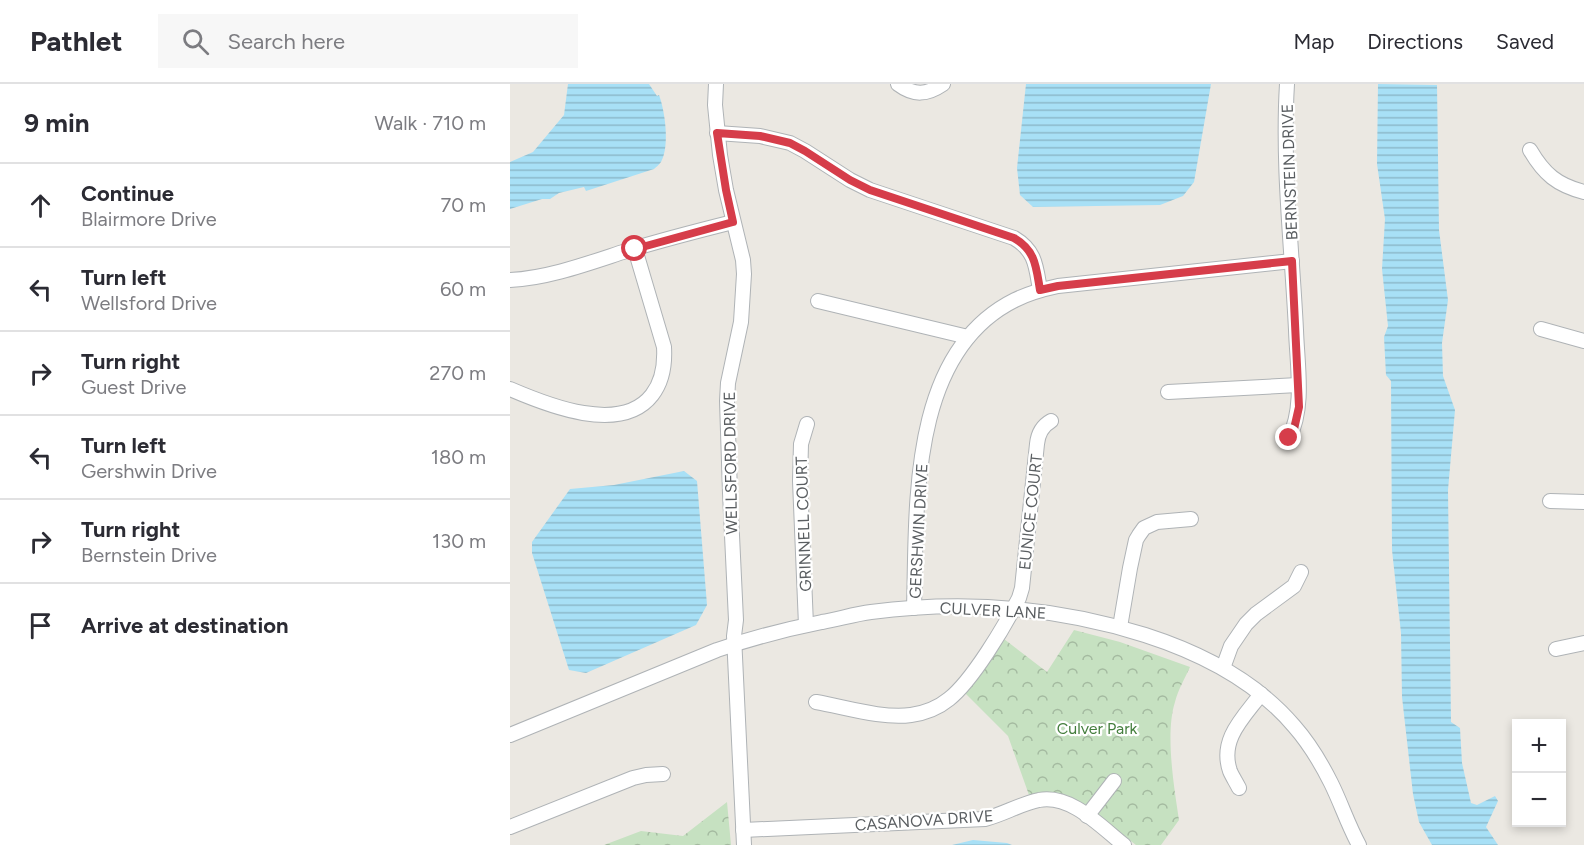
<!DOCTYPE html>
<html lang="en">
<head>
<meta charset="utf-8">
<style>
  body { margin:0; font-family:Figtree,sans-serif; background:#f7f7f7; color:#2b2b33 }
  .controls { position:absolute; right:18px; bottom:18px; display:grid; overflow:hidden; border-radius:0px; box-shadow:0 3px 9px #0003 }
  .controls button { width:54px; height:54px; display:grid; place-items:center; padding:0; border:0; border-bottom:2px solid #e1e1e2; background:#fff; color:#2b2b33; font:30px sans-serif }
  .stop { position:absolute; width:18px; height:18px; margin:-14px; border:4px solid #d63d4a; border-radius:50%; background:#fff }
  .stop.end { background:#d63d4a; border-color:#fff; box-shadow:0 2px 6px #0008 }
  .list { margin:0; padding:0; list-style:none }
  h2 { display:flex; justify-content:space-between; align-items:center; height:78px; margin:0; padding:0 24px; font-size:26px }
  h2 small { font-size:20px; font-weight:400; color:#7c7c81 }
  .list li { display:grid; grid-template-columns:39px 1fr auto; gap:18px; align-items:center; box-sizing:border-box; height:84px; padding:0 24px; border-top:2px solid #e1e1e2 }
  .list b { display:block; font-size:22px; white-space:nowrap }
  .list p { margin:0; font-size:20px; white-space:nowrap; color:#7c7c81 }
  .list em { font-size:20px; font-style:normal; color:#7c7c81 }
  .icon { flex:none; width:33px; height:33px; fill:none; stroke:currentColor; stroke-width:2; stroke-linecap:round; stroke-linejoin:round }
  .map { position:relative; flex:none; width:1074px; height:761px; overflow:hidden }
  header { display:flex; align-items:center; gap:36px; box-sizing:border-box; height:84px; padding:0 30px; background:#fff; border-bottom:2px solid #e1e1e2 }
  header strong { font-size:28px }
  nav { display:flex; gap:33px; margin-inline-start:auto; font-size:21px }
  .search { width:420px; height:54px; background:#f7f7f7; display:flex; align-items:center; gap:15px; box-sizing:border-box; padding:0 21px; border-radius:0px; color:#7c7c81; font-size:22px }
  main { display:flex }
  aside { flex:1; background:#fff }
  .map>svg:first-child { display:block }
</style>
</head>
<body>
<header>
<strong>Pathlet</strong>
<div class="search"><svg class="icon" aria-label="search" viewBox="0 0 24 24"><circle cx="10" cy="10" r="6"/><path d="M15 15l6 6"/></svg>Search here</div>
<nav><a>Map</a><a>Directions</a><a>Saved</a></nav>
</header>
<main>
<aside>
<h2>9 min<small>Walk · 710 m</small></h2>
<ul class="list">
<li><svg class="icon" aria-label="ahead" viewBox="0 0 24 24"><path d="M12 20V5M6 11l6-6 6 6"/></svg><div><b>Continue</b><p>Blairmore Drive</p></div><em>70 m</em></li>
<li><svg class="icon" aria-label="left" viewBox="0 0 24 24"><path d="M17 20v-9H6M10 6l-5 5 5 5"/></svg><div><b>Turn left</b><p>Wellsford Drive</p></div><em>60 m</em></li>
<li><svg class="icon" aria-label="right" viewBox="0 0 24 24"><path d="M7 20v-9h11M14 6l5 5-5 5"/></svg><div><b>Turn right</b><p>Guest Drive</p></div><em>270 m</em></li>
<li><svg class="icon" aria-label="left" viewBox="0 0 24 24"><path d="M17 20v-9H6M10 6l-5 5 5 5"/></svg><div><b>Turn left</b><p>Gershwin Drive</p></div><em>180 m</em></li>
<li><svg class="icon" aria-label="right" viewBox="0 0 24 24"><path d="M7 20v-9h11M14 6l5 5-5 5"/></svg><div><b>Turn right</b><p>Bernstein Drive</p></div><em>130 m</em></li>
<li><svg class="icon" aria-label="arrive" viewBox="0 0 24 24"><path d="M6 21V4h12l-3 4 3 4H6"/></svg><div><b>Arrive at destination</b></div></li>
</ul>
</aside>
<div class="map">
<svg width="1074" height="761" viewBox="0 0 1074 761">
  <defs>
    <pattern id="park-crowns" width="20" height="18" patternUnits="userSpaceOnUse" patternTransform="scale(1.5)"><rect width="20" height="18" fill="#c6e1c1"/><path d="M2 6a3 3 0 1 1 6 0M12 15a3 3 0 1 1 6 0" fill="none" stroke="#a4baa0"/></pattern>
    <pattern id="water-rules" width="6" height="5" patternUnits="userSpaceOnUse" patternTransform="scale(1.5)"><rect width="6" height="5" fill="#a8e0f6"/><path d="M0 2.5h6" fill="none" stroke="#8cb9cb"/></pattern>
  </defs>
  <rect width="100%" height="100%" fill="#ebe8e2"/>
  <g fill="url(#park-crowns)">
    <path d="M564 546 610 558 680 583C675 594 668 606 665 618 655 649 664 703 669 736L651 761H626L573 720 559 712 536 709 519 711 498 652 454 608 494 555 537 588Z"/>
    <polygon points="217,718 221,761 94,761 131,747 173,752"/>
  </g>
  <g fill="url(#water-rules)">
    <path d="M58 0H139L147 12 149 11C155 27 160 62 151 78 149 81 146 83 144 85L76 107 74 103 49 109 40 115H32L0 125V78L23 68 54 31Z"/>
    <polygon points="516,0 701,0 684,98 673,112 650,121 523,123 510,111 507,84"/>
    <polygon points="868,0 927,1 929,146 938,216 932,259 933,292 945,326 938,406 941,638 950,644 952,679 961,719 967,721 985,712 988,717 976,743 988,761 922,761 909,738 903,710 892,613 891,549 882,466 881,297 876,291 874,253 878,242 872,185 875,135 867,80"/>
    <polygon points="174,387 187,397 197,521 186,541 76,589 59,586 22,469 22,458 60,405 104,401"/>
    <polygon points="463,756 497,759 502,761 442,761"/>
  </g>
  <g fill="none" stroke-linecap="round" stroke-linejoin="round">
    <g stroke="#afb3b6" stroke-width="16">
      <g id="minor">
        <polyline points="206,0 205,21 210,71 216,106 233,176 234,190 231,238 218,299 217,317 220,409 226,536 224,552 234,761"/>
        <path d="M388 0C404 12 417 11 433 0"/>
        <path d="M777 0C772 82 782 164 786 246 787 280 795 323 779 354"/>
        <path d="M207 49 250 52 280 59 295 67 340 96 360 106 504 154C526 167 526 183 530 206"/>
        <path d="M1020 66C1034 90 1047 101 1074 108"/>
        <path d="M0 196C39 194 79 179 116 167 152 156 187 147 223 138"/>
        <polyline points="308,217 458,253"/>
        <polyline points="1031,245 1074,257"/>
        <path d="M0 305C37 321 111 351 142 311 153 297 155 280 154 263L125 165"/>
        <polyline points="658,308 788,301"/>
        <polyline points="1040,417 1074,418"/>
        <path d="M404 524C407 423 398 269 505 216 519 209 534 205 548 202L782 177"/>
        <polyline points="296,541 290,397 291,360 297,340"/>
        <polyline points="610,543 620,484 626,456 629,451 634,444 647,438 681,435"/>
        <polyline points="1046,565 1074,559"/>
        <polyline points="713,584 721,562 736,540 746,530 784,502 791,488"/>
        <path d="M306 618C335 623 372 635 401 631 415 629 428 624 439 615 462 597 495 542 509 514L512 504 527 360C528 350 532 342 541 337"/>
        <path d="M0 651 207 566C242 554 277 545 312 538 329 535 345 530 361 528 454 516 546 523 635 551 691 569 745 596 784 642 799 659 811 679 821 699 831 719 838 741 849 761"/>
        <path d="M729 704C726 698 722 692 720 687 709 655 734 633 751 610"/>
        <polyline points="577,732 604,697"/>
        <polyline points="0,743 123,694 136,691 153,690"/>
        <path d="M233 746 475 735C494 730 510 720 529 716 561 710 590 742 614 761"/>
      </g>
    </g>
    <use href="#minor" stroke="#fff" stroke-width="14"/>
  </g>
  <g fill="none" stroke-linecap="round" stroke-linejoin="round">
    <path stroke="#d63d4a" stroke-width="8" d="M125 165 223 138 216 106 207 49 250 52 280 59 295 67 340 96 360 106 504 154C526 167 526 183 530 206L548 202 782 177 789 323 784 345 779 354"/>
  </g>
  <g text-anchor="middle" stroke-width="4.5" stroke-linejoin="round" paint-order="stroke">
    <g font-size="16" fill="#5a5e61" stroke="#fff">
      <text transform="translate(779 88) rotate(-92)" y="6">BERNSTEIN DRIVE</text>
      <text transform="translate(220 379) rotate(-91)" y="6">WELLSFORD DRIVE</text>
      <text transform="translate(520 428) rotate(-84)" y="6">EUNICE COURT</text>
      <text transform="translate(293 440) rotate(-92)" y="6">GRINNELL COURT</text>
      <text transform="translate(408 447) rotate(-87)" y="6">GERSHWIN DRIVE</text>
      <text transform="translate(483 526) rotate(3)" y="6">CULVER LANE</text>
      <text transform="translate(414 736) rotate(-4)" y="6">CASANOVA DRIVE</text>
    </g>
    <g font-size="16" fill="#447e3d" stroke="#fff">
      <text x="587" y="650">Culver Park</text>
    </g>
  </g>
</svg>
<div class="controls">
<button>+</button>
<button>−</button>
</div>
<div class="stop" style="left:125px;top:165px"></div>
<div class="stop end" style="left:779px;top:354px"></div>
</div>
</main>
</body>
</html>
